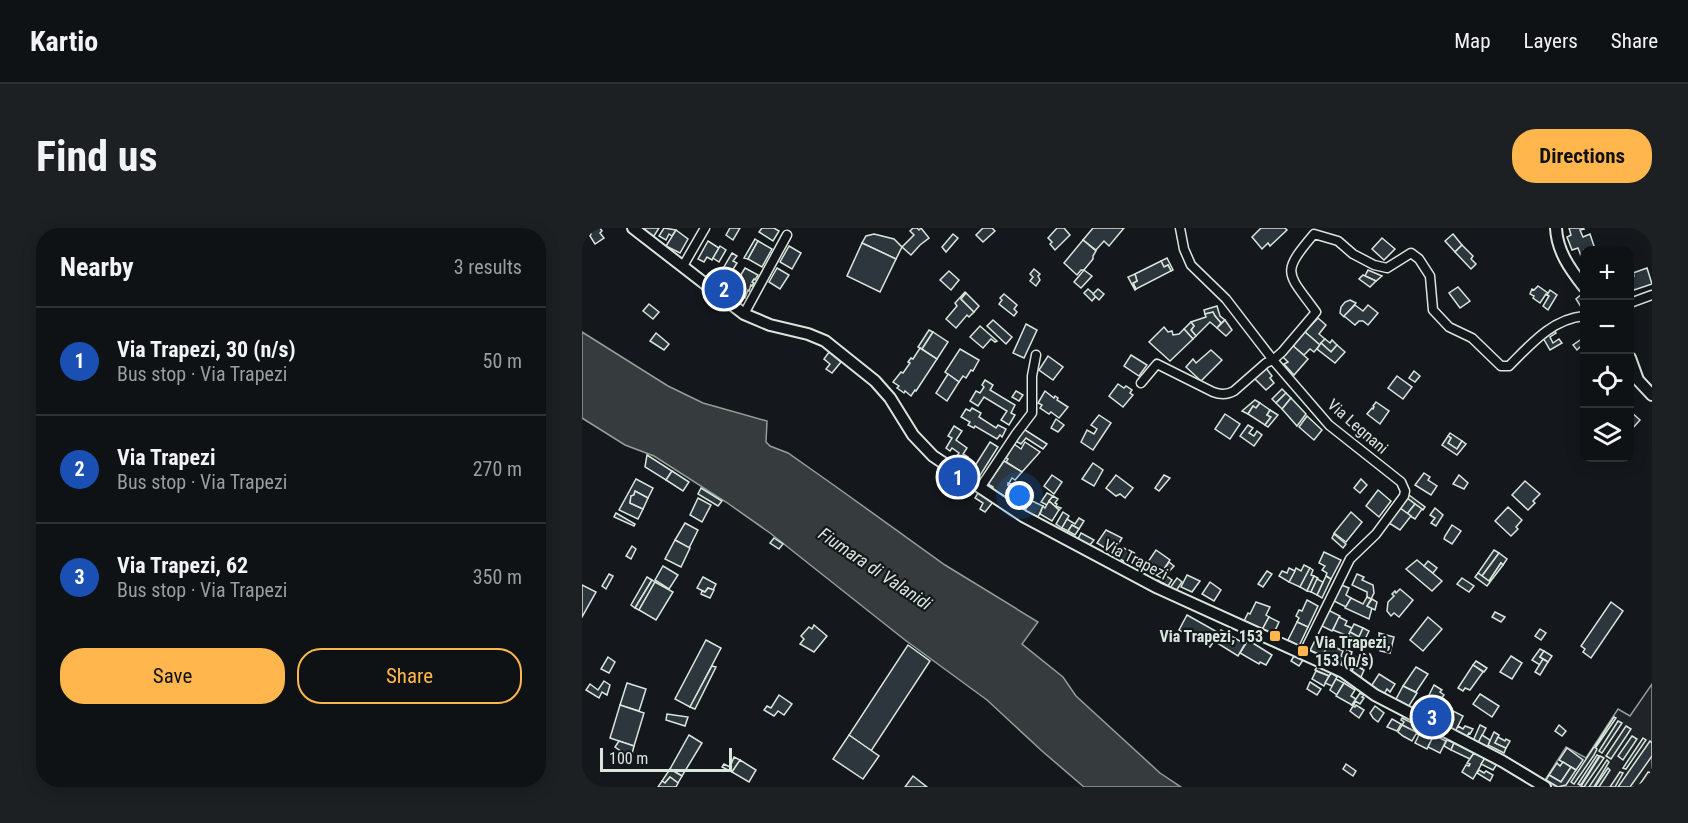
<!DOCTYPE html>
<html lang="en">
<head>
<meta charset="utf-8">
<style>
  body { margin:0; font-family:"Roboto Condensed",sans-serif; background:#1d2022; color:#f1f3f6 }
  .controls { position:absolute; right:18px; top:18px; display:grid; overflow:hidden; border-radius:12px; box-shadow:0 3px 15px #0003 }
  .controls button { width:54px; height:54px; display:grid; place-items:center; padding:0; border:0; border-bottom:2px solid #2f3234; background:#0f1215; color:#f1f3f6; font:30px sans-serif }
  .scale { position:absolute; left:18px; bottom:15px; width:132px; box-sizing:border-box; padding-left:6px; border:3px solid #d8e6dc; border-top:0; font-size:16px; line-height:21px; white-space:nowrap; color:#d8e6dc; -webkit-text-stroke:4px #14181c; paint-order:stroke }
  .you { position:absolute; left:438px; top:268px; width:21px; height:21px; margin:-15px; border:4px solid #fff; border-radius:50%; background:#1a73e8; box-shadow:0 0 0 9px #1a73e833 }
  .badge { display:grid; place-items:center; width:39px; height:39px; border-radius:50%; background:#ffb74d; color:#fff; font-size:20px; font-weight:700 }
  .pin { position:absolute; translate:-50% -50%; border:3px solid #fff; box-shadow:0 2px 6px #0006 }
  .list { margin:0; padding:0; list-style:none }
  h2 { display:flex; justify-content:space-between; align-items:center; height:78px; margin:0; padding:0 24px; font-size:26px }
  h2 small { font-size:20px; font-weight:400; color:#9b9ea0 }
  .list li { display:grid; grid-template-columns:39px 1fr auto; gap:18px; align-items:center; box-sizing:border-box; height:108px; padding:0 24px; border-top:2px solid #2f3234 }
  .list b { display:block; font-size:22px; white-space:nowrap }
  .list p { margin:0; font-size:20px; white-space:nowrap; color:#9b9ea0 }
  .list em { font-size:20px; font-style:normal; color:#9b9ea0 }
  .actions { display:flex; gap:12px; padding:18px 24px }
  .actions a { flex:1; padding:14px 0; border:2px solid #ffb74d; border-radius:24px; text-align:center; font-size:21px; color:#ffb74d }
  .actions .main { background:#ffb74d; color:#111 }
  .icon { flex:none; width:33px; height:33px; fill:none; stroke:currentColor; stroke-width:2; stroke-linecap:round; stroke-linejoin:round }
  .map { position:relative; flex:none; width:1070px; height:559px; overflow:hidden; border-radius:24px }
  header { display:flex; align-items:center; gap:36px; box-sizing:border-box; height:84px; padding:0 30px; background:#0f1215; border-bottom:2px solid #2f3234 }
  header strong { font-size:28px }
  nav { display:flex; gap:33px; margin-inline-start:auto; font-size:21px }
  .intro { display:flex; align-items:center; justify-content:space-between; box-sizing:border-box; height:144px; padding:0 36px }
  h1 { margin:0; font-size:42px }
  .button { padding:15px 27px; border-radius:24px; background:#ffb74d; color:#111; font-size:21px; font-weight:700 }
  main { display:flex; gap:36px; padding:0 36px }
  aside { flex:1; background:#0f1215; border-radius:24px; box-shadow:0 3px 15px #0003 }
  .map>svg:first-child { display:block }
</style>
</head>
<body>
<header>
<strong>Kartio</strong>
<nav><a>Map</a><a>Layers</a><a>Share</a></nav>
</header>
<div class="intro"><h1>Find us</h1><a class="button">Directions</a></div>
<main>
<aside>
<h2>Nearby<small>3 results</small></h2>
<ul class="list">
<li><span class="badge" style="background:#1a4fb4">1</span><div><b>Via Trapezi, 30 (n/s)</b><p>Bus stop · Via Trapezi</p></div><em>50 m</em></li>
<li><span class="badge" style="background:#1a4fb4">2</span><div><b>Via Trapezi</b><p>Bus stop · Via Trapezi</p></div><em>270 m</em></li>
<li><span class="badge" style="background:#1a4fb4">3</span><div><b>Via Trapezi, 62</b><p>Bus stop · Via Trapezi</p></div><em>350 m</em></li>
</ul>
<div class="actions"><a class="main">Save</a><a>Share</a></div>
</aside>
<div class="map">
<svg width="1070" height="559" viewBox="0 0 1070 559">
  <rect width="100%" height="100%" fill="#14181c"/>
  <polygon fill="#202428" stroke="#939e99" stroke-width="1.5" points="1070,456 1070,559 974,559 963,552 984,519 1004,530 1036,481 1048,488"/>
  <polygon fill="#363b3e" stroke="#939e99" stroke-width="1.5" points="0,104 86,158 121,175 185,193 184,214 188,218 206,225 253,258 363,337 456,394 440,416 481,449 494,468 578,545 599,559 502,559 460,523 405,472 323,412 188,305 144,274 72,228 43,217 0,190"/>
  <g fill="#2c363c" stroke="#d8e6dc" stroke-width="1.5">
    <polygon points="7,0 18,0 20,3 18,5 22,10 13,16 8,8 9,6 6,2"/>
    <polygon points="54,0 77,0 70,11"/>
    <polygon points="82,0 94,2 90,8 87,6 84,12 77,8"/>
    <polygon points="148,0 158,0 151,12 144,7"/>
    <polygon points="180,0 192,0 197,3 191,13 177,4"/>
    <polygon points="331,0 335,0 337,2 339,0 347,10 338,17 329,27 320,19 332,7 328,3"/>
    <polygon points="401,0 410,0 413,3 401,14 394,7"/>
    <polygon points="475,0 482,0 488,7 473,22 468,16 470,14 466,10"/>
    <polygon points="511,0 542,0 527,18 522,13 514,22 501,12"/>
    <polygon points="679,0 703,0 705,2 688,18 686,15 680,21 670,9"/>
    <polygon points="987,0 1001,0 1002,1 998,2 1001,9 1008,6 1013,21 1002,22 1002,26 999,28 996,20 990,22 985,9 989,7"/>
    <polygon points="94,2 106,11 98,25 84,18"/>
    <polygon points="292,6 312,11 320,19 314,31 280,15 284,8"/>
    <polygon points="371,6 376,10 364,24 360,19"/>
    <polygon points="871,6 880,17 873,24 863,13"/>
    <polygon points="800,10 813,21 802,32 790,21"/>
    <polygon points="173,11 176,13 166,31 162,30"/>
    <polygon points="501,12 514,23 511,28 511,31 502,42 499,42 495,47 482,35"/>
    <polygon points="126,13 137,20 130,32 125,29 122,34 116,31"/>
    <polygon points="176,13 190,21 180,39 166,31"/>
    <polygon points="280,15 314,31 298,64 265,48"/>
    <polygon points="880,17 891,28 889,31 894,36 889,41 873,24"/>
    <polygon points="138,18 144,22 137,34 131,30"/>
    <polygon points="207,18 219,25 210,41 198,34"/>
    <polygon points="150,25 155,28 151,33 155,35 143,54 138,52 138,53 135,51"/>
    <polygon points="585,30 591,42 589,43 586,37 582,39 579,33"/>
    <polygon points="579,33 582,39 586,37 589,43 554,61 551,55 555,53 553,46"/>
    <polygon points="163,40 176,47 173,52 172,51 170,54 172,55 170,58 169,57 167,63 166,62 163,70 149,63"/>
    <polygon points="195,40 207,47 198,61 187,54"/>
    <polygon points="1065,40 1070,56 1052,62 1048,50 1052,48 1051,45"/>
    <polygon points="452,41 458,46 456,48 458,52 454,58 448,53 451,49 448,46"/>
    <polygon points="502,42 510,48 499,60 492,54"/>
    <polygon points="786,42 800,48 794,53 783,48"/>
    <polygon points="367,43 377,52 369,62 358,52"/>
    <polygon points="553,46 555,53 551,55 554,61 553,62 546,49"/>
    <polygon points="781,47 794,53 788,59 777,51"/>
    <polygon points="956,58 966,65 965,67 964,66 958,75 951,70 952,68 948,66 950,61 952,62"/>
    <polygon points="876,59 888,73 878,80 867,65"/>
    <polygon points="506,61 514,68 510,73 502,65"/>
    <polygon points="516,61 522,66 517,72 511,66"/>
    <polygon points="968,62 975,67 966,82 961,78 967,68 965,67"/>
    <polygon points="383,64 384,65 379,71 392,84 387,89 385,87 374,100 364,91 375,78 373,75"/>
    <polygon points="384,65 397,78 392,84 379,71"/>
    <polygon points="1001,65 1002,77 999,79 994,71"/>
    <polygon points="422,66 435,77 432,81 435,84 432,88 417,76 420,72 418,70"/>
    <polygon points="768,72 774,75 762,89 758,85 759,79 763,74"/>
    <polygon points="67,76 77,84 71,91 61,83"/>
    <polygon points="773,77 781,83 786,77 796,85 786,97 781,93 777,93 773,97 762,88"/>
    <polygon points="635,78 638,88 643,92 639,95 633,88 631,84 623,86 622,82"/>
    <polygon points="631,84 633,88 639,95 635,100 628,94 614,108 609,102 612,98 609,94 624,89 623,86"/>
    <polygon points="736,90 744,97 737,106 743,111 738,117 723,104"/>
    <polygon points="411,92 430,109 424,116 405,98"/>
    <polygon points="643,92 650,102 644,108 635,100"/>
    <polygon points="609,94 612,98 609,102 614,108 611,111 602,101"/>
    <polygon points="444,96 455,102 442,130 431,125"/>
    <polygon points="398,98 415,113 413,114 409,111 401,120 388,109"/>
    <polygon points="582,99 586,104 590,103 591,107 597,106 602,101 611,111 588,133 567,114"/>
    <polygon points="971,101 974,105 968,109 971,115 977,111 980,115 968,122 960,108"/>
    <polygon points="347,102 351,104 340,121 336,119"/>
    <polygon points="351,104 366,114 355,131 340,121"/>
    <polygon points="723,104 738,117 732,124 728,121 722,127 711,118"/>
    <polygon points="74,105 87,116 82,122 68,113"/>
    <polygon points="1001,110 1002,123 999,118 995,122 991,117"/>
    <polygon points="743,111 748,115 750,112 755,117 749,124 739,115"/>
    <polygon points="739,115 749,124 755,117 763,124 753,135 735,121"/>
    <polygon points="709,116 726,131 712,147 702,136 706,134 700,128"/>
    <polygon points="338,120 355,131 334,163 333,162 329,168 323,163 322,165 315,160 317,158 311,154 319,144 321,145 328,135 326,134 329,130 331,131"/>
    <polygon points="378,121 397,132 391,143 389,142 384,150 381,148 377,154 363,144"/>
    <polygon points="629,122 640,132 619,153 604,139 611,131 614,135"/>
    <polygon points="247,124 259,134 250,145 244,141 248,136 242,131"/>
    <polygon points="549,127 565,137 557,148 542,138"/>
    <polygon points="466,128 481,139 471,152 457,142"/>
    <polygon points="684,140 690,148 688,150 692,155 684,162 672,150"/>
    <polygon points="832,143 838,148 833,154 827,150"/>
    <polygon points="366,146 377,154 365,173 354,165"/>
    <polygon points="815,148 830,159 821,171 806,160"/>
    <polygon points="403,152 411,157 408,162 433,177 429,185 433,187 427,197 419,192 425,183 402,169 396,178 388,173 394,163 398,165 402,159 400,157"/>
    <polygon points="536,156 542,160 544,158 550,162 548,165 551,167 541,179 527,168"/>
    <polygon points="700,161 704,165 694,175 690,171"/>
    <polygon points="434,163 441,167 437,173 430,169"/>
    <polygon points="463,163 472,170 473,168 476,170 475,172 486,179 477,190 469,184 467,186 458,180 460,177 456,175"/>
    <polygon points="704,165 709,170 700,181 694,175"/>
    <polygon points="709,170 724,186 715,198 700,181"/>
    <polygon points="673,172 678,175 674,180 671,178 666,186 660,183"/>
    <polygon points="794,174 807,183 798,196 785,186 790,180 791,181 792,179 791,178"/>
    <polygon points="678,175 688,182 685,187 689,189 683,197 666,186 671,178 674,180"/>
    <polygon points="390,180 399,185 397,189 414,200 416,197 424,201 420,209 418,207 415,211 393,198 392,200 386,197 388,194 379,189 384,181 388,183"/>
    <polygon points="688,182 696,187 686,199 683,197 689,189 685,187"/>
    <polygon points="1048,183 1058,192 1048,203"/>
    <polygon points="643,186 658,196 648,211 633,201"/>
    <polygon points="517,187 529,195 511,222 499,214 505,202 512,206 515,201 509,197"/>
    <polygon points="725,188 740,202 732,212 717,199"/>
    <polygon points="474,191 482,197 476,204 469,200"/>
    <polygon points="666,197 671,200 667,205 672,208 675,203 680,207 672,218 658,208"/>
    <polygon points="372,198 380,203 374,212 385,220 381,226 386,229 379,239 371,234 377,225 370,220 368,223 364,220 370,210 366,208"/>
    <polygon points="440,200 465,216 461,221 444,210 439,216 432,212"/>
    <polygon points="868,205 880,213 875,221 866,215 869,210 866,208"/>
    <polygon points="866,208 869,210 866,215 875,221 880,213 884,216 875,227 860,217"/>
    <polygon points="408,214 416,219 397,249 389,244"/>
    <polygon points="443,214 458,224 440,244 424,234 426,231 424,230 432,216 439,221"/>
    <polygon points="65,227 90,243 84,252 63,239"/>
    <polygon points="422,233 440,244 433,252 430,250 426,257 429,258 424,269 410,261 411,259 406,256"/>
    <polygon points="511,235 521,242 512,258 500,251"/>
    <polygon points="90,243 107,254 101,263 84,252"/>
    <polygon points="842,245 848,249 846,252 855,258 849,267 833,257"/>
    <polygon points="470,247 480,254 472,266 462,258"/>
    <polygon points="534,247 551,260 543,270 538,266 534,268 524,260"/>
    <polygon points="582,247 588,250 577,263 573,260"/>
    <polygon points="877,247 886,255 882,261 871,256"/>
    <polygon points="54,251 71,260 66,270 53,263 52,267 49,268 48,275 61,281 56,291 37,282"/>
    <polygon points="779,251 785,257 778,265 772,260"/>
    <polygon points="943,253 958,266 951,273 953,275 946,282 930,267"/>
    <polygon points="426,255 441,260 439,266 442,267 438,276 424,270 429,258 426,257"/>
    <polygon points="119,260 140,273 136,278 116,266"/>
    <polygon points="796,262 809,273 797,289 784,278"/>
    <polygon points="53,263 66,270 61,281 48,275 49,268 52,267"/>
    <polygon points="396,265 411,274 403,284 398,281 401,275 393,270"/>
    <polygon points="465,265 471,268 465,277 459,274"/>
    <polygon points="827,267 843,279 841,282 825,270"/>
    <polygon points="471,268 476,271 473,275 475,276 474,278 479,280 477,282 467,273"/>
    <polygon points="116,270 129,277 120,294 108,287"/>
    <polygon points="825,270 833,276 825,286 818,280"/>
    <polygon points="448,272 461,278 456,289 443,283"/>
    <polygon points="467,273 477,282 470,293 458,286 461,278 463,280"/>
    <polygon points="833,276 840,281 833,291 825,286"/>
    <polygon points="926,279 940,292 934,299 936,301 929,308 913,293"/>
    <polygon points="818,280 829,288 818,302 807,295"/>
    <polygon points="853,280 861,287 854,298 849,295 853,290 848,287"/>
    <polygon points="481,284 487,288 480,300 474,296"/>
    <polygon points="769,284 780,294 764,314 752,305"/>
    <polygon points="34,285 53,296 52,298 32,289"/>
    <polygon points="497,290 502,293 497,301 490,297 486,303 480,300 485,291 493,296"/>
    <polygon points="103,295 116,302 107,320 93,312"/>
    <polygon points="490,297 497,301 493,307 486,303"/>
    <polygon points="870,297 879,303 870,316 862,311 863,308"/>
    <polygon points="524,302 540,310 531,325 515,315"/>
    <polygon points="499,305 512,312 507,318 496,311"/>
    <polygon points="752,306 764,316 761,320 750,310"/>
    <polygon points="192,310 201,316 197,321 188,315"/>
    <polygon points="93,312 108,320 99,339 83,331"/>
    <polygon points="50,318 54,321 49,331 44,328"/>
    <polygon points="542,320 548,324 543,334 537,330"/>
    <polygon points="574,322 588,332 580,344 566,334"/>
    <polygon points="912,322 917,325 900,348 896,345"/>
    <polygon points="742,324 759,332 749,351 744,348 745,345 740,342 743,338 737,335"/>
    <polygon points="917,325 925,331 921,337 919,335 907,353 900,348"/>
    <polygon points="835,332 860,353 850,363 824,341"/>
    <polygon points="846,333 855,340 851,345 842,338"/>
    <polygon points="587,334 592,338 583,348 580,345"/>
    <polygon points="919,335 921,337 905,358 893,349 896,345 907,353"/>
    <polygon points="722,337 728,340 718,359 707,354 714,340 719,343"/>
    <polygon points="81,338 96,347 87,361 73,352"/>
    <polygon points="707,340 713,343 707,354 697,348 700,343 705,345"/>
    <polygon points="728,340 731,342 729,347 732,348 725,363 718,359"/>
    <polygon points="685,343 690,346 681,359 676,356"/>
    <polygon points="580,345 590,352 586,358 576,352"/>
    <polygon points="27,346 31,348 24,361 20,358"/>
    <polygon points="775,346 782,349 780,352 791,357 792,365 789,371 785,369 785,364 770,357"/>
    <polygon points="605,347 618,353 610,364 599,359"/>
    <polygon points="732,348 736,350 729,364 725,363"/>
    <polygon points="744,348 749,351 740,370 735,367"/>
    <polygon points="65,349 70,352 53,380 49,377"/>
    <polygon points="121,349 134,356 131,362 126,360 123,364 115,360"/>
    <polygon points="595,350 600,354 594,363 588,360"/>
    <polygon points="880,350 892,358 887,364 875,356"/>
    <polygon points="735,351 741,354 735,367 729,364"/>
    <polygon points="70,352 73,354 57,382 53,380"/>
    <polygon points="73,354 91,364 74,392 57,382"/>
    <polygon points="628,354 639,362 632,373 620,366"/>
    <polygon points="757,356 767,360 764,367 769,370 764,379 750,372"/>
    <polygon points="0,357 14,364 0,389"/>
    <polygon points="126,360 132,362 128,370 119,366 120,363 123,364"/>
    <polygon points="818,361 831,372 817,389 812,385 809,388 805,383 806,374 812,368 810,366 813,363 814,365"/>
    <polygon points="785,369 789,371 785,378 790,380 787,391 763,380 769,370 781,376"/>
    <polygon points="790,371 795,374 793,382 785,378"/>
    <polygon points="725,372 736,378 726,399 715,394 717,390 714,388 717,382 720,383"/>
    <polygon points="674,374 688,379 684,387 687,389 680,402 662,393 666,385 668,386"/>
    <polygon points="1029,374 1041,383 1009,430 1001,424 1003,421 999,418"/>
    <polygon points="744,381 758,388 750,403 736,396"/>
    <polygon points="913,384 923,389 919,394 910,389"/>
    <polygon points="605,387 637,405 628,419 597,402"/>
    <polygon points="687,389 697,394 691,407 680,402"/>
    <polygon points="757,389 765,393 763,397 770,400 766,408 751,402"/>
    <polygon points="846,389 860,401 841,423 828,412"/>
    <polygon points="715,394 726,399 717,418 706,412"/>
    <polygon points="772,396 781,400 777,409 768,404"/>
    <polygon points="232,397 245,408 232,424 218,416 222,411 219,408 227,399 230,401"/>
    <polygon points="781,400 787,403 781,415 766,408 768,404 777,409"/>
    <polygon points="958,401 964,405 959,412 953,408"/>
    <polygon points="639,402 663,416 656,428 632,413"/>
    <polygon points="797,405 812,409 808,425 798,423"/>
    <polygon points="729,411 739,415 741,411 748,413 741,428 725,421"/>
    <polygon points="124,412 139,420 108,479 93,471"/>
    <polygon points="666,412 690,427 684,437 678,434 677,436 658,425"/>
    <polygon points="746,416 761,423 759,428 762,429 759,437 741,428"/>
    <polygon points="326,417 348,433 289,523 267,507"/>
    <polygon points="958,421 962,423 958,429 961,431 958,437 950,432"/>
    <polygon points="765,422 770,424 769,427 776,430 771,441 767,439 766,440 759,437"/>
    <polygon points="962,423 970,428 966,434 958,429"/>
    <polygon points="779,425 782,426 776,439 782,442 779,449 769,445"/>
    <polygon points="782,426 786,429 780,441 776,439"/>
    <polygon points="712,428 721,432 717,438 709,433"/>
    <polygon points="929,428 940,435 930,451 918,444"/>
    <polygon points="26,429 33,434 27,445 19,441"/>
    <polygon points="961,431 966,434 958,447 953,444"/>
    <polygon points="894,433 905,440 902,444 891,437"/>
    <polygon points="891,437 901,444 888,462 883,460 881,463 876,460"/>
    <polygon points="130,438 134,439 113,481 108,479"/>
    <polygon points="736,438 749,445 747,448 733,442"/>
    <polygon points="834,439 846,446 834,464 821,458"/>
    <polygon points="734,443 747,448 742,458 730,451"/>
    <polygon points="749,445 755,449 750,458 743,455"/>
    <polygon points="797,446 813,456 808,464 805,461 801,468 788,460"/>
    <polygon points="754,451 762,455 755,467 748,462"/>
    <polygon points="22,453 28,457 25,467 20,464 17,470 4,462 8,456 16,462"/>
    <polygon points="728,454 739,461 735,467 725,461"/>
    <polygon points="45,455 64,461 57,483 38,477"/>
    <polygon points="762,455 773,462 769,468 774,471 770,477 754,468"/>
    <polygon points="852,457 860,462 858,464 862,467 857,474 859,476 853,485 842,477"/>
    <polygon points="821,458 835,465 825,481 813,473"/>
    <polygon points="778,465 782,467 780,469 782,470 778,476 773,473 772,477 770,477"/>
    <polygon points="898,466 917,478 910,489 891,476"/>
    <polygon points="197,467 210,476 202,487 196,483 192,488 182,482 185,478 189,480"/>
    <polygon points="38,477 62,485 52,518 28,510"/>
    <polygon points="774,477 782,482 777,490 768,483 771,478 773,479"/>
    <polygon points="793,478 802,485 796,494 791,490 788,485"/>
    <polygon points="867,481 881,488 873,504 868,502 872,491 864,487"/>
    <polygon points="85,486 106,489 103,498 84,492"/>
    <polygon points="1032,489 1034,490 1014,519 1013,518"/>
    <polygon points="820,490 840,500 838,506 820,497 822,494 819,492"/>
    <polygon points="810,491 819,496 815,503 805,499"/>
    <polygon points="1036,493 1040,495 1020,525 1017,523"/>
    <polygon points="820,497 838,506 837,507 834,506 830,513 821,508 816,504"/>
    <polygon points="898,497 904,500 896,515 891,513"/>
    <polygon points="977,497 984,503 980,508 973,503"/>
    <polygon points="876,498 881,501 883,498 891,501 888,506 887,505 884,510 873,504"/>
    <polygon points="1044,498 1049,501 1029,531 1024,528"/>
    <polygon points="840,501 852,507 845,521 833,515"/>
    <polygon points="912,504 917,507 913,515 924,520 922,525 906,517"/>
    <polygon points="107,507 120,515 100,548 88,541"/>
    <polygon points="267,507 297,528 281,551 251,531"/>
    <polygon points="852,507 864,513 858,525 846,519"/>
    <polygon points="900,507 908,512 905,520 896,515"/>
    <polygon points="1050,508 1055,511 1041,532 1036,528"/>
    <polygon points="916,509 923,513 924,511 928,513 924,520 913,515"/>
    <polygon points="1061,510 1064,512 1044,541 1041,540"/>
    <polygon points="865,512 872,515 869,522 862,518"/>
    <polygon points="37,513 52,518 49,530 33,519"/>
    <polygon points="1068,513 1070,515 1070,528 1048,559 1036,559"/>
    <polygon points="872,515 892,525 888,531 869,522"/>
    <polygon points="1012,519 1015,521 1012,527 992,556 989,554"/>
    <polygon points="985,520 1001,532 994,542 977,532"/>
    <polygon points="892,525 903,530 891,551 880,544 884,537 887,538 888,536 885,535"/>
    <polygon points="1015,527 1017,528 1016,530 1000,555 998,557 996,556"/>
    <polygon points="1018,528 1022,530 1002,559 999,558"/>
    <polygon points="152,529 158,532 150,544 140,539 142,536 148,539"/>
    <polygon points="903,530 915,536 911,542 899,536"/>
    <polygon points="158,532 174,542 167,554 150,544"/>
    <polygon points="1025,532 1027,534 1012,559 1007,559"/>
    <polygon points="981,534 989,539 979,554 967,547 975,535 978,538"/>
    <polygon points="764,536 774,543 771,548 761,541"/>
    <polygon points="989,539 994,542 984,557 976,559 964,552 967,547 979,554"/>
    <polygon points="1026,540 1028,542 1017,559 1013,559"/>
    <polygon points="88,541 100,548 96,555 88,549 83,555 80,553"/>
    <polygon points="897,542 902,545 904,543 911,547 908,553 895,545"/>
    <polygon points="1038,544 1041,545 1033,559 1028,559"/>
    <polygon points="1066,544 1070,545 1070,552 1067,556 1065,554 1067,549 1061,557 1064,559 1056,559"/>
    <polygon points="331,548 345,559 323,559"/>
    <polygon points="88,549 96,555 94,559 76,559 80,553 83,555"/>
  </g>
  <g fill="none" stroke-linecap="round" stroke-linejoin="round">
    <g stroke="#d8e6dc" stroke-width="11">
      <g id="minor">
        <polyline points="598,0 602,21 609,37 644,71 691,132 747,197 819,254 823,263 822,268 794,306 768,331 721,426"/>
        <polyline points="101,38 123,0"/>
        <polyline points="1048,75 1070,67"/>
        <polyline points="162,86 205,7"/>
        <path d="M559 155 575 136 631 164C639 167 645 167 652 163L684 135 691 132 700 124 734 84C705 44 698 46 732 6L756 13 771 26 792 37 805 40 829 25 837 31 848 48 851 82 867 99 890 110 919 138H927C949 116 970 91 1002 88"/>
        <polyline points="398,260 434,206 450,185 450,148 454,127"/>
      </g>
    </g>
    <g stroke="#d8e6dc" stroke-width="14">
      <g id="tertiary">
        <polyline points="51,0 162,86 188,97 226,106 243,113 293,153 308,170 331,207 351,228 441,288 576,360 761,444 793,467 920,533 963,559"/>
        <path d="M974 0C975 23 988 41 1002 59"/>
        <polyline points="1048,130 1056,152 1070,167"/>
      </g>
    </g>
    <use href="#minor" stroke="#14181c" stroke-width="8"/>
    <use href="#tertiary" stroke="#14181c" stroke-width="10"/>
  </g>
  <g fill="#ffb74d" stroke="#14181c" stroke-width="2">
    <rect x="687" y="402" width="12" height="12" rx="3"/>
    <rect x="715" y="417" width="12" height="12" rx="3"/>
  </g>
  <g text-anchor="middle" stroke-width="4.5" stroke-linejoin="round" paint-order="stroke">
    <g font-size="16" fill="#d8e6dc" stroke="#14181c">
      <text transform="translate(776 198) rotate(41)" y="6">Via Legnani</text>
      <text transform="translate(554 331) rotate(27)" y="6">Via Trapezi</text>
    </g>
    <g font-size="16" font-weight="bold" fill="#d8e6dc" stroke="#14181c" text-anchor="end">
      <text x="681" y="414">Via Trapezi, 153</text>
      <text x="733" y="420" text-anchor="start">Via Trapezi,<tspan x="733" dy="18">153 (n/s)</tspan></text>
    </g>
    <g font-size="18" font-style="italic" fill="#d8e6dc" stroke="#14181c">
      <text transform="translate(293 341) rotate(34)" y="6">Fiumara di Valanidi</text>
    </g>
  </g>
</svg>
<div class="controls">
<button>+</button>
<button>−</button>
<button><svg class="icon" aria-label="locate" viewBox="0 0 24 24"><circle cx="12" cy="12" r="6"/><path d="M12 2v4M12 18v4M2 12h4M18 12h4"/></svg></button>
<button><svg class="icon" aria-label="layers" viewBox="0 0 24 24"><path d="M12 4l9 5-9 5-9-5zM3 14l9 5 9-5"/></svg></button>
</div>
<div class="scale">100 m</div>
<div class="you"></div>
<div class="pin badge" style="left:376px;top:249px;background:#1a4fb4">1</div>
<div class="pin badge" style="left:142px;top:61px;background:#1a4fb4">2</div>
<div class="pin badge" style="left:850px;top:489px;background:#1a4fb4">3</div>
</div>
</main>
</body>
</html>
